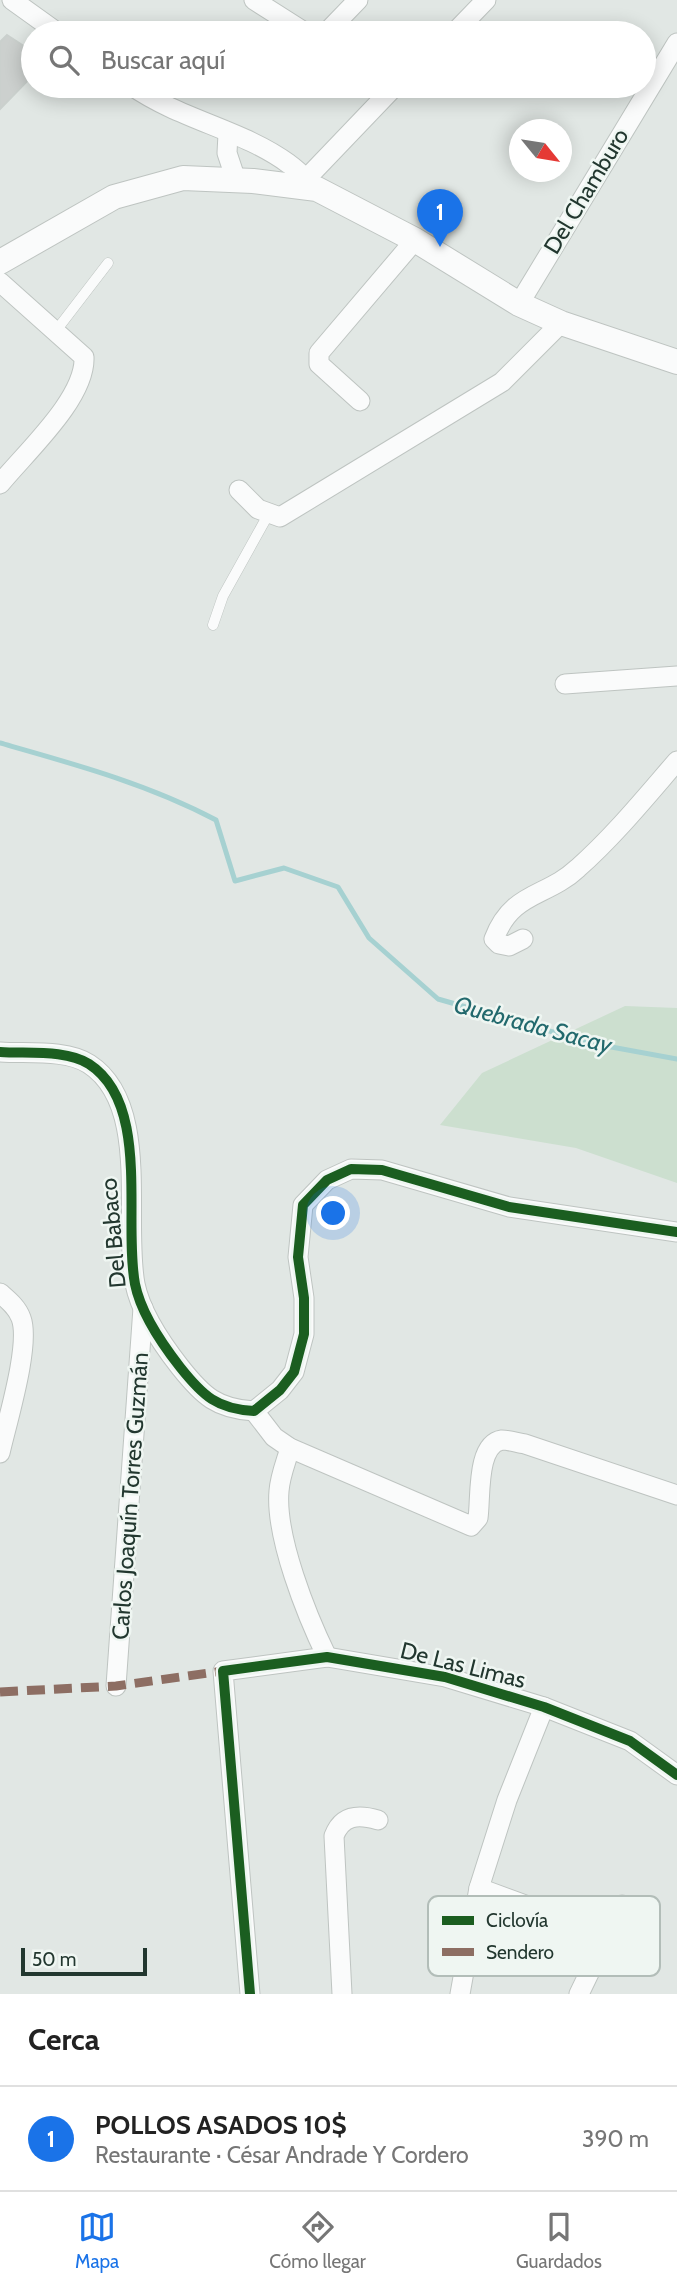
<!DOCTYPE html>
<html lang="es">
<head>
<meta charset="utf-8">
<style>
  body { margin:0; font-family:Cabin,sans-serif; background:#f6f6f6; color:#222 }
  .compass { position:absolute; left:509px; top:119px; width:63px; height:63px; border-radius:50%; background:#fff; box-shadow:0 4px 18px #0003; rotate:120deg }
  .scale { position:absolute; left:21px; bottom:18px; width:126px; box-sizing:border-box; padding-left:7px; border:4px solid #22372f; border-top:0; font-size:19px; line-height:24px; white-space:nowrap; color:#22372f; -webkit-text-stroke:5px #eff6f2; paint-order:stroke }
  .you { position:absolute; left:334px; top:1214px; width:24px; height:24px; margin:-18px; border:5px solid #fff; border-radius:50%; background:#1a73e8; box-shadow:0 0 0 10px #1a73e833 }
  .badge { display:grid; place-items:center; width:46px; height:46px; border-radius:50%; background:#1a73e8; color:#fff; font-size:23px; font-weight:700 }
  .pin { position:absolute; translate:-50% -58px; filter:drop-shadow(0 2px 4px #0008) }
  .pin::after { content:''; position:absolute; top:37px; width:24px; height:21px; background:inherit; clip-path:polygon(0 0,100% 0,50% 100%) }
  .list { margin:0; padding:0; list-style:none }
  h2 { display:flex; justify-content:space-between; align-items:center; height:91px; margin:0; padding:0 28px; font-size:30px }
  h2 small { font-size:23px; font-weight:400; color:#767676 }
  .list li { display:grid; grid-template-columns:46px 1fr auto; gap:21px; align-items:center; box-sizing:border-box; height:105px; padding:0 28px; border-top:2px solid #e0e0e0 }
  .list b { display:block; font-size:26px; white-space:nowrap }
  .list p { margin:0; font-size:23px; white-space:nowrap; color:#767676 }
  .list em { font-size:23px; font-style:normal; color:#767676 }
  .icon { flex:none; width:38px; height:38px; fill:none; stroke:currentColor; stroke-width:2; stroke-linecap:round; stroke-linejoin:round }
  .map { position:relative; flex:none; width:677px; height:1994px; overflow:hidden }
  .search { position:absolute; background:#fff; box-shadow:0 4px 18px #0003; left:21px; right:21px; top:21px; height:77px; display:flex; align-items:center; gap:18px; box-sizing:border-box; padding:0 24px; border-radius:38px; color:#767676; font-size:26px }
  .sheet { height:196px; background:#fff }
  nav { display:flex; justify-content:space-around; align-items:center; box-sizing:border-box; height:98px; border-top:2px solid #e0e0e0; background:#fff; font-size:19px; color:#767676 }
  nav a { display:grid; justify-items:center; gap:4px }
  nav .on { color:#1a73e8 }
  .map>svg:first-child { display:block }
</style>
</head>
<body>
<div class="map">
<svg width="677" height="1994" viewBox="0 0 677 1994">
  <rect width="100%" height="100%" fill="#e1e7e4"/>
  <polygon fill="#ccdfcf" points="625,1006 677,1008 677,1183 576,1148 440,1125 482,1073"/>
  <g fill="none" stroke-linecap="round" stroke-linejoin="round">
    <path stroke="#a6d1d1" stroke-width="5" d="M0 743C74 764 148 784 216 820L235 881 284 868 338 887 369 938 438 999 595 1044 677 1059"/>
  </g>
  <polygon fill="#ccd0ce" stroke="#cad0cd" stroke-width="2" points="7,35 33,52 33,75 0,109 0,42"/>
  <g fill="none" stroke-linecap="round" stroke-linejoin="round">
    <g stroke="#bec4c1" stroke-width="11">
      <g id="service">
        <polyline points="55,332 108,263"/>
        <polyline points="213,625 223,596 268,515"/>
      </g>
    </g>
    <g stroke="#bec4c1" stroke-width="21">
      <g id="minor">
        <polyline points="12,0 58,33"/>
        <polyline points="254,0 306,33"/>
        <polyline points="326,33 358,0"/>
        <polyline points="454,33 486,0"/>
        <path d="M132 86C181 120 243 130 289 164 299 171 308 181 317 189"/>
        <polyline points="228,134 227,153 236,180"/>
        <polyline points="306,179 395,86"/>
        <path d="M0 282 84 357C86 398 26 452 0 484"/>
        <polyline points="519,304 677,43"/>
        <polyline points="360,401 319,364 319,353 415,240"/>
        <polyline points="239,490 258,509 280,517 502,382 561,323"/>
        <polyline points="565,684 677,676"/>
        <path d="M523 939 509 946 499 944 494 939C512 891 546 898 578 868 614 836 645 798 677 761"/>
        <path d="M0 1052C26 1054 66 1049 89 1064 151 1104 123 1220 135 1284 141 1314 162 1344 180 1367 203 1396 217 1409 254 1411L280 1390 294 1372 304 1334V1298L298 1257 303 1205 327 1180 351 1169 382 1170 509 1207 677 1232"/>
        <path d="M0 1293C8 1300 17 1307 21 1318 31 1344 7 1422 0 1453"/>
        <path d="M254 1411 274 1437 290 1448 471 1526 478 1518C481 1498 476 1444 502 1440 509 1440 518 1443 525 1444L677 1495"/>
        <path d="M290 1448C286 1462 280 1476 279 1491 275 1537 307 1616 327 1657"/>
        <polyline points="116,1686 143,1308"/>
        <polyline points="479,1888 507,1800 544,1707"/>
        <polyline points="250,1994 223,1671 327,1657 445,1677 544,1707 630,1741 677,1775"/>
        <path d="M342 1994 334 1836C342 1815 358 1814 378 1820"/>
        <polyline points="460,1994 479,1888 607,1935"/>
        <polyline points="579,1994 622,1905"/>
      </g>
    </g>
    <g stroke="#bec4c1" stroke-width="26">
      <polyline id="tertiary" points="0,262 114,197 183,178 253,181 317,189 415,240 519,304 561,323 677,362"/>
    </g>
    <use href="#service" stroke="#fafbfb" stroke-width="10"/>
    <use href="#minor" stroke="#fafbfb" stroke-width="19"/>
    <use href="#tertiary" stroke="#fafbfb" stroke-width="24"/>
    <polyline stroke="#8d6e63" stroke-width="9" stroke-dasharray="18 9" stroke-linecap="butt" points="0,1692 116,1686 223,1671"/>
    <g stroke="#eff6f2" stroke-width="15">
      <g id="cycleway">
        <path d="M0 1052C26 1054 66 1049 89 1064 151 1104 123 1220 135 1284 141 1314 162 1344 180 1367 203 1396 217 1409 254 1411L280 1390 294 1372 304 1334V1298L298 1257 303 1205 327 1180 351 1169 382 1170 509 1207 677 1232"/>
        <polyline points="250,1994 223,1671 327,1657 445,1677 544,1707 630,1741 677,1775"/>
      </g>
    </g>
    <use href="#cycleway" stroke="#1b5e20" stroke-width="10"/>
  </g>
  <g text-anchor="middle" stroke-width="5" stroke-linejoin="round" paint-order="stroke">
    <g font-size="23" fill="#22372f" stroke="#eff6f2">
      <text transform="translate(586 191) rotate(-59)" y="8">Del Chamburo</text>
      <text transform="translate(113 1233) rotate(-95)" y="8">Del Babaco</text>
      <text transform="translate(130 1496) rotate(-86)" y="8">Carlos Joaquín Torres Guzmán</text>
      <text transform="translate(463 1665) rotate(14)" y="8">De Las Limas</text>
    </g>
    <g font-size="24" font-style="italic" fill="#22696d" stroke="#eff6f2">
      <text transform="translate(533 1025) rotate(15)" y="8">Quebrada Sacay</text>
    </g>
  </g>
  <rect x="428" y="1896" width="232" height="80" rx="10" fill="#eff6f2" stroke="#b2bdb8" stroke-width="2"/>
  <rect x="442" y="1916" width="32" height="9" fill="#1b5e20"/>
  <rect x="442" y="1948" width="32" height="8" fill="#8d6e63"/>
  <g font-size="19" fill="#22372f">
    <text x="486" y="1927">Ciclovía</text>
    <text x="486" y="1959">Sendero</text>
  </g>
</svg>
<svg class="compass" viewBox="-18 -18 36 36"><path d="M0-13l5 13h-10z" fill="#e53935"/><path d="M0 13l5-13h-10z" fill="#767676"/></svg>
<div class="scale">50 m</div>
<div class="you"></div>
<div class="pin badge" style="left:440px;top:247px">1</div>
<div class="search"><svg class="icon" aria-label="search" viewBox="0 0 24 24"><circle cx="10" cy="10" r="6"/><path d="M15 15l6 6"/></svg>Buscar aquí</div>
</div>
<section class="sheet">
<h2>Cerca<small></small></h2>
<ul class="list">
<li><span class="badge">1</span><div><b>POLLOS ASADOS 10$</b><p>Restaurante · César Andrade Y Cordero</p></div><em>390 m</em></li>
</ul>
</section>
<nav>
<a class="on"><svg class="icon" aria-label="map" viewBox="0 0 24 24"><path d="M3 6l6-2 6 2 6-2v14l-6 2-6-2-6 2zM9 4v14M15 6v14"/></svg>Mapa</a>
<a><svg class="icon" aria-label="directions" viewBox="0 0 24 24"><path d="M12 3l9 9-9 9-9-9zM9 14v-3h6M13 9l2 2-2 2"/></svg>Cómo llegar</a>
<a><svg class="icon" aria-label="saved" viewBox="0 0 24 24"><path d="M7 4h10v16l-5-4-5 4z"/></svg>Guardados</a>
</nav>
</body>
</html>
